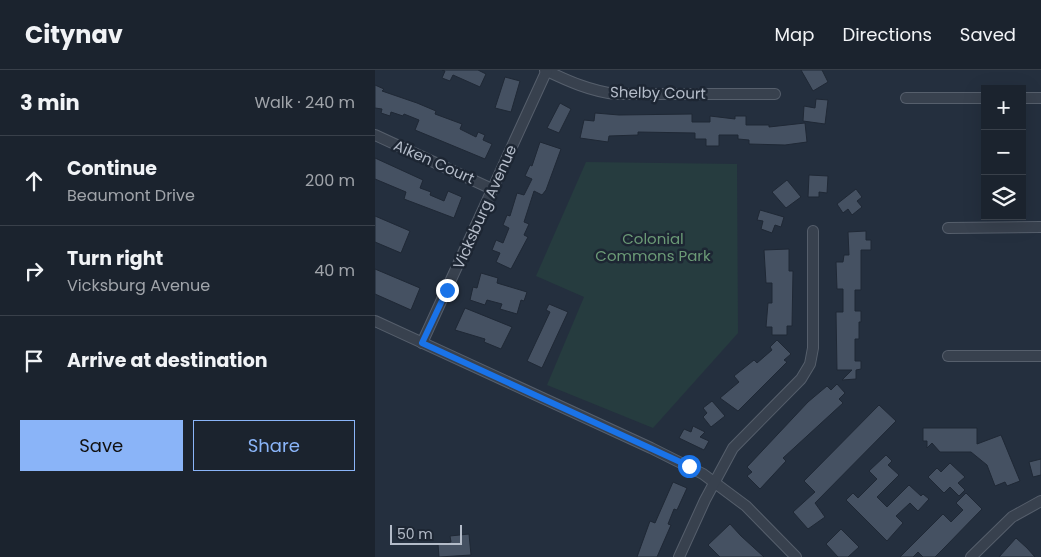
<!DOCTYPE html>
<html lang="en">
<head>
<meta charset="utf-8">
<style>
  body { margin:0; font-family:Poppins,sans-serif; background:#242b36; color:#f1f3f6 }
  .controls { position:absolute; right:15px; top:15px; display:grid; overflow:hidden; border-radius:0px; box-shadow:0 5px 20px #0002 }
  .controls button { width:45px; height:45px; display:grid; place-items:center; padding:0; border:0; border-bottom:1px solid #39404a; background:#1b232e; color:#f1f3f6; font:25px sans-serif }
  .scale { position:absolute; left:15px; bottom:12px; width:72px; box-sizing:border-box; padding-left:5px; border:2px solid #b4bcc9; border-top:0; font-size:14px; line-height:18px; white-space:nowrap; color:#b4bcc9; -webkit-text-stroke:4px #1d2633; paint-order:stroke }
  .stop { position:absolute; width:15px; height:15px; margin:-11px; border:4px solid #1a73e8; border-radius:50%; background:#fff }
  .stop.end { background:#1a73e8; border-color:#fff; box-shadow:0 1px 5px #0008 }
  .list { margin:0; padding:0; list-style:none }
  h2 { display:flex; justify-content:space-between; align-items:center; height:65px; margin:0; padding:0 20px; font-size:21px }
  h2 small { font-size:16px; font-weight:400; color:#a0a4aa }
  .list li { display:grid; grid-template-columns:32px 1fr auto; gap:15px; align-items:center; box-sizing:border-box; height:90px; padding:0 20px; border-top:1px solid #39404a }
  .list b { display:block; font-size:19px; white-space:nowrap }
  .list p { margin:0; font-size:16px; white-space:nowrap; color:#a0a4aa }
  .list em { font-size:16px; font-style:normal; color:#a0a4aa }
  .actions { display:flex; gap:10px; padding:15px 20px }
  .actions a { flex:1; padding:11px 0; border:1px solid #8ab4f8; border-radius:0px; text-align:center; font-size:18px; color:#8ab4f8 }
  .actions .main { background:#8ab4f8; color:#111 }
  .icon { flex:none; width:28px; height:28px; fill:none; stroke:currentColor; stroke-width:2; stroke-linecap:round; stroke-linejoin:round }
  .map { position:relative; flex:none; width:666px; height:487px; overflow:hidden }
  header { display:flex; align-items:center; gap:30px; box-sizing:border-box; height:70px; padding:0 25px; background:#1b232e; border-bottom:1px solid #39404a }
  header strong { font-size:24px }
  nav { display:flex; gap:28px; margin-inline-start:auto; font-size:18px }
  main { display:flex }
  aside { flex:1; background:#1b232e }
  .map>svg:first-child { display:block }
</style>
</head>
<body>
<header>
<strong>Citynav</strong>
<nav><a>Map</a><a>Directions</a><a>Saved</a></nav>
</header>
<main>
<aside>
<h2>3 min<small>Walk · 240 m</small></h2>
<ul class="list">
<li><svg class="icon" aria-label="ahead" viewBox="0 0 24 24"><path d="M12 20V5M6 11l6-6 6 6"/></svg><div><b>Continue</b><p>Beaumont Drive</p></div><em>200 m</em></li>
<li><svg class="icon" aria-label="right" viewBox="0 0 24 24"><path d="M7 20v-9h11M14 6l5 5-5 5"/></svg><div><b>Turn right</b><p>Vicksburg Avenue</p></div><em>40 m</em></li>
<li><svg class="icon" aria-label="arrive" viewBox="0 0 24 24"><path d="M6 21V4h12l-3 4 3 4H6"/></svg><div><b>Arrive at destination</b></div></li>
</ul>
<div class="actions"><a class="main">Save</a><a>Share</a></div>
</aside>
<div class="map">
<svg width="666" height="487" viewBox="0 0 666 487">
  <rect width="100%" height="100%" fill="#242f3e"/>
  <polygon fill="#263c3f" points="211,92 362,94 363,263 278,358 172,315 209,227 161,206"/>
  <g fill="#455162" stroke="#1f2835">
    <polygon points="67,0 103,0 111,4 105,17 78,5 75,11 67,8 70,1"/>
    <polygon points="426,0 447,0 453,12 438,21"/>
    <polygon points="130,7 145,11 136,42 120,38"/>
    <polygon points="0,15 9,19 7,21 42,33 61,41 60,44 87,54 85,59 101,67 103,62 110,65 108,70 117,74 110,89 40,60 44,50 29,44 28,46 16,42 15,46 6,43 7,39 0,38"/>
    <polygon points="441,29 453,30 450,54 428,51 429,36 440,38"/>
    <polygon points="185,33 196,39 184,63 172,58"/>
    <polygon points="220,43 244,45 317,44 317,52 335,52 335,46 360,49 360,46 371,46 371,55 394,55 394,57 430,53 432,72 410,75 374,74 374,70 363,69 363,65 344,65 344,76 331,76 331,69 320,69 320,63 263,62 263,65 234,66 233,72 205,68 209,50 219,51"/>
    <polygon points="165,72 186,79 171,120 167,125 159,121 149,152 154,154 149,165 153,167 136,199 121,192 125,183 117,180 121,170 128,173 134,158 128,155 132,145 135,146 142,123 149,125 157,109 150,106 155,95 157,96"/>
    <polygon points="0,88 48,110 45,118 56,122 55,125 69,131 73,121 87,127 79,148 29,129 31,122 0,109"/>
    <polygon points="434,105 453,106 452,123 444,122 444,127 433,127"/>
    <polygon points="412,110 426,127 411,138 397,122"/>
    <polygon points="481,119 487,127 482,131 487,137 477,145 473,139 468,143 462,134"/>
    <polygon points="385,140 409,147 406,157 400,155 397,163 386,159 388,151 382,150"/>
    <polygon points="0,146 35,161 26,183 0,172"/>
    <polygon points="491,161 491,170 496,170 496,180 486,180 486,220 480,220 480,241 486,241 486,252 484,252 484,269 480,269 480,291 486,291 486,299 481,300 481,309 467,310 477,300 462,300 461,242 468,242 468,219 462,219 461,192 468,192 469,185 474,185 473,162"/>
    <polygon points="414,179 414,201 418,201 417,256 412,256 412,265 397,265 397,257 391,257 393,233 397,233 397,213 391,213 389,180"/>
    <polygon points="0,199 45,218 36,240 0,224"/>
    <polygon points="106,203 123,208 122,213 152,222 149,231 146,230 142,244 125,239 127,234 112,230 110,235 95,230 98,217 102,218"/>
    <polygon points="174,234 193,242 167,298 152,291 175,242 171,240"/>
    <polygon points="90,238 137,257 126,279 109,272 110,269 80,260"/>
    <polygon points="402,270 416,284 409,290 412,292 363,341 345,328 364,312 359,306 379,290 382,293 397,280 395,277"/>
    <polygon points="462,314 470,323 464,329 468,333 408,388 411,391 385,419 372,406 377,402 372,397 433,332 452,316 456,320"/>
    <polygon points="337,331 350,346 336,357 328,347 332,343 328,338"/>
    <polygon points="504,335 521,351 440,433 450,447 433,459 418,442 440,422 429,411"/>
    <polygon points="318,356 330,362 325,367 334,371 329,380 304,368 309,359 316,362"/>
    <polygon points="548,358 602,358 602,374 626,365 645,411 632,416 630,412 620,416 612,395 596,382 565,382 557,373 552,378 552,371 548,371"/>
    <polygon points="511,385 517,391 513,395 524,405 502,427 512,437 534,415 546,426 548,424 554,429 543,441 535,433 521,446 528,453 512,471 471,430 478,423 483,428 502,409 494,401"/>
    <polygon points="666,389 666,405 658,407 654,392"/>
    <polygon points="575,393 590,407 583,413 590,420 584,426 575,417 569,423 553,407 562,398 566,402"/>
    <polygon points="298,412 312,418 302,440 299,439 293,454 296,455 282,487 262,487 275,451 280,453"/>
    <polygon points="591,423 607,439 570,477 560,487 548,487 543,482 538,487 525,487 568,444 576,452 588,440 581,433"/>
    <polygon points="355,454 366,466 389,487 345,487 333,475"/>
    <polygon points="466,459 484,477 473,487 463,487 451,474"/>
    <polygon points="94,464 96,485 64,487 63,474 76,472 75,466"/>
    <polygon points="641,468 652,478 660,487 624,487"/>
  </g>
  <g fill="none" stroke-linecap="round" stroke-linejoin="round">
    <g stroke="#565f6c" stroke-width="12">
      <g id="minor">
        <path d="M170 0C193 11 215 21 241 24H400"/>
        <polyline points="531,28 610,28"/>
        <polyline points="647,28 666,28"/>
        <polyline points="0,65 117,119"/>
        <polyline points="573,158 666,157"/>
        <polyline points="0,251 276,378 328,404 371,436 421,487"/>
        <polyline points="47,273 172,0"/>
        <polyline points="573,286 666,286"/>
        <polyline points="304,487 330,430 358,378 426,309 435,294 438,278 438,161"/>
        <polyline points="596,487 637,447 666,431"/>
      </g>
    </g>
    <use href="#minor" stroke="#38414e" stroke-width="10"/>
  </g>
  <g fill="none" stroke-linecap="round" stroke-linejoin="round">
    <polyline stroke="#1a73e8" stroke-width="6" points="72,220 47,273 314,396"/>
  </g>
  <g text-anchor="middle" stroke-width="5" stroke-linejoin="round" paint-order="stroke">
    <g font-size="15" fill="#b4bcc9" stroke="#1d2633">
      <text transform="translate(283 23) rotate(1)" y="5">Shelby Court</text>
      <text transform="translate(59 92) rotate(24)" y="5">Aiken Court</text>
      <text transform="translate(110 137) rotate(-66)" y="5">Vicksburg Avenue</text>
    </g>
    <g font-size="15" fill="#6b9a76" stroke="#1d2633">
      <text x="278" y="174">Colonial<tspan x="278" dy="17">Commons Park</tspan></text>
    </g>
  </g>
</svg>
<div class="controls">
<button>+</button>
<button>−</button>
<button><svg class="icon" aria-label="layers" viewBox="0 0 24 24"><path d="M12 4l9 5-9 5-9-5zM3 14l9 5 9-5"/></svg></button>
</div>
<div class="scale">50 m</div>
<div class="stop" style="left:314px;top:396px"></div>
<div class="stop end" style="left:72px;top:220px"></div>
</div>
</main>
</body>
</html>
